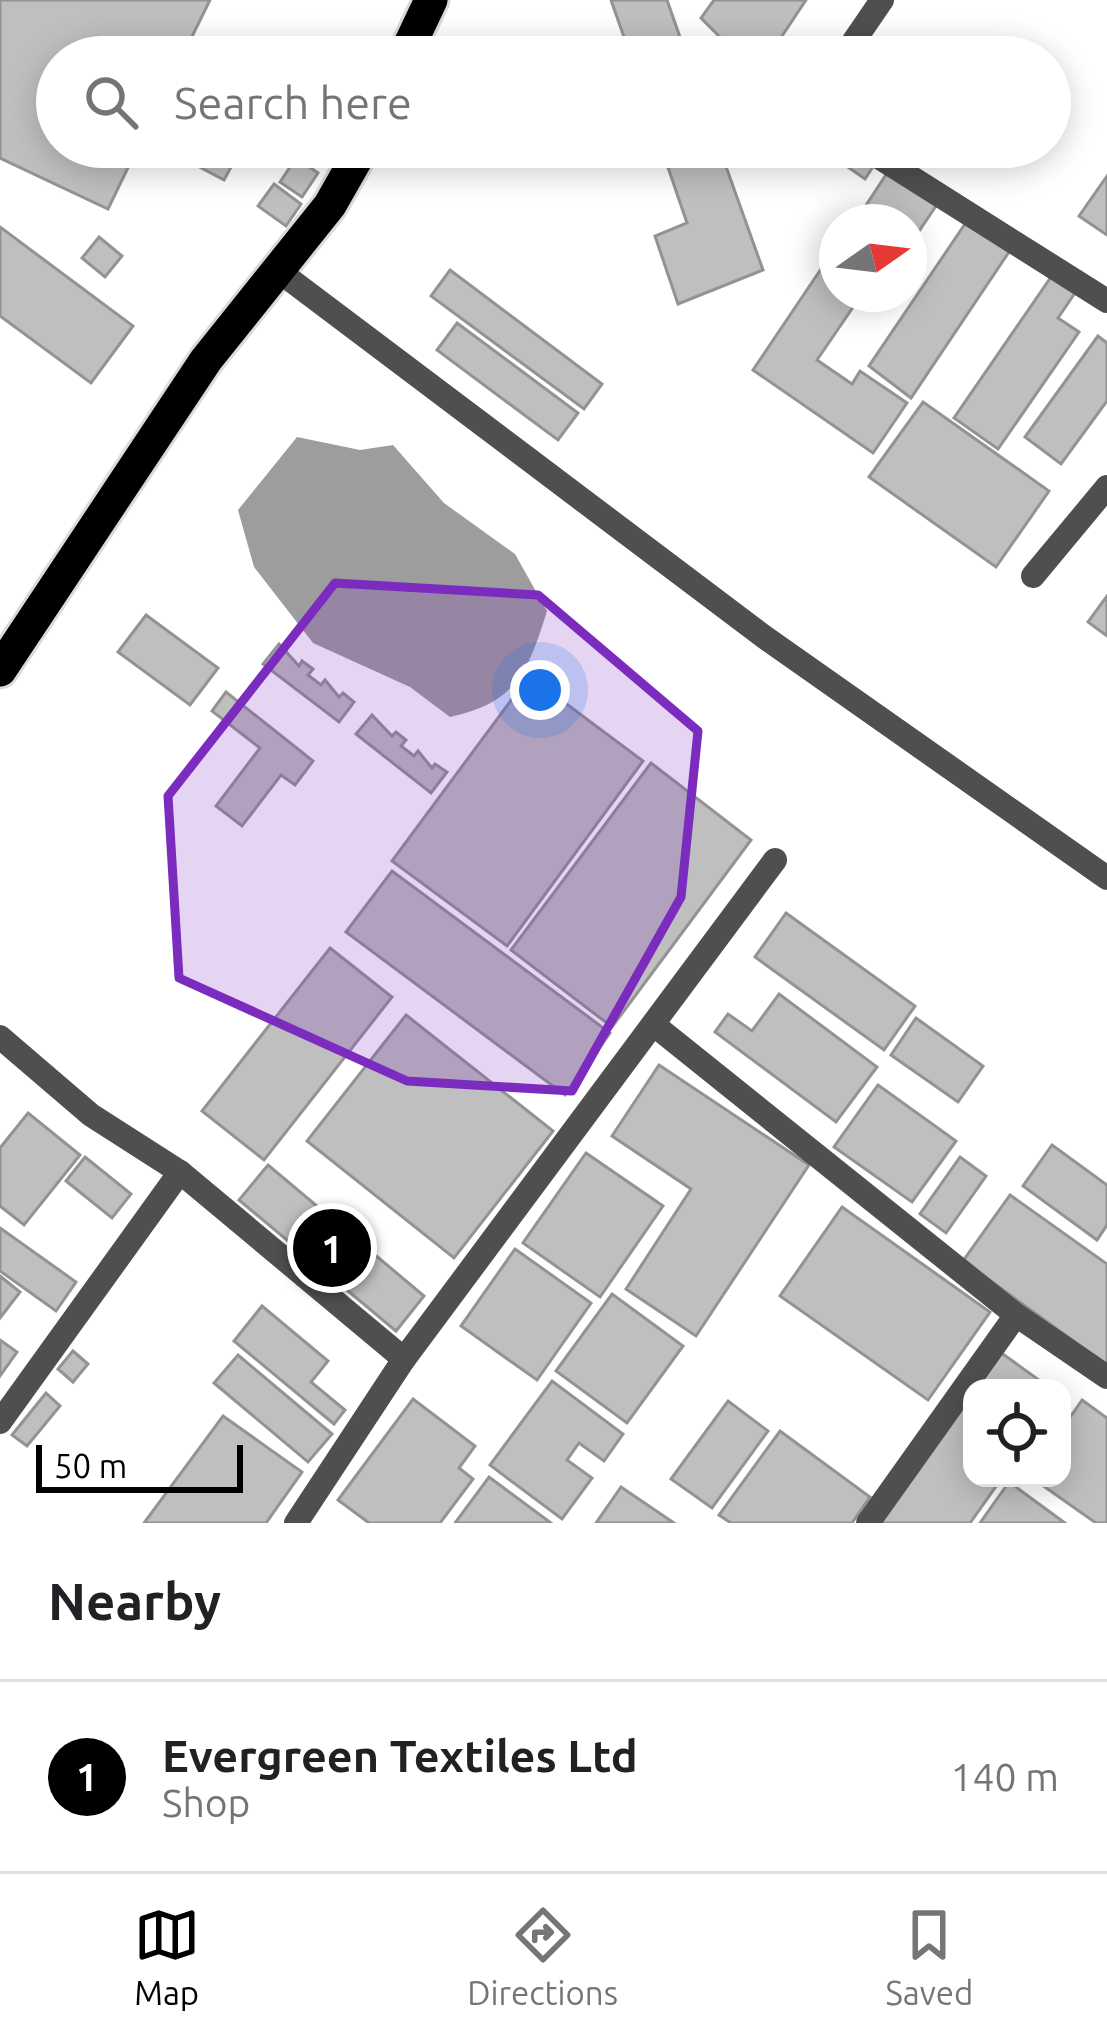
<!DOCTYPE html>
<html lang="en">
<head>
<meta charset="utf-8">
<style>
  body { margin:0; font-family:Ubuntu,sans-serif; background:#f2f2f2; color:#202124 }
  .controls { position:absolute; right:36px; bottom:36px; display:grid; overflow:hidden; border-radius:24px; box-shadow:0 6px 30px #0003 }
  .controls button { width:108px; height:108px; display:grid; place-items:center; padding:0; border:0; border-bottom:3px solid #e0e0e0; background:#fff; color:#202124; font:60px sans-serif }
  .compass { position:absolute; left:819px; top:204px; width:108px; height:108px; border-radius:50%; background:#fff; box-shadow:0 6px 30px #0003; rotate:76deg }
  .scale { position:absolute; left:36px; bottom:30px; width:207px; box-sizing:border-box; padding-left:12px; border:6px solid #000; border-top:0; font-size:33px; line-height:42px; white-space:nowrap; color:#000; -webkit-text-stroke:9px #fff; paint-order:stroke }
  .you { position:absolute; left:540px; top:690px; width:42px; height:42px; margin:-30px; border:9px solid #fff; border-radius:50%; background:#1a73e8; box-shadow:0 0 0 18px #1a73e833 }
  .badge { display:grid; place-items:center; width:78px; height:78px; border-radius:50%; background:#000; color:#fff; font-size:39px; font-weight:700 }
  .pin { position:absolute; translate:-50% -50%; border:6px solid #fff; box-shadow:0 3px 12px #0006 }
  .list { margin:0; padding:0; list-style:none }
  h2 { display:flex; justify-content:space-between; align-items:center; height:156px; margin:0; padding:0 48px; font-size:51px }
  h2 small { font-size:39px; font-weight:400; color:#757577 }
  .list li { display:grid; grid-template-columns:78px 1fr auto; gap:36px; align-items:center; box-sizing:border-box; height:192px; padding:0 48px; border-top:3px solid #e0e0e0 }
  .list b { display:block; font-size:45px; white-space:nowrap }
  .list p { margin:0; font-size:39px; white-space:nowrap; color:#757577 }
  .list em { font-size:39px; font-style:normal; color:#757577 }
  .icon { flex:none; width:66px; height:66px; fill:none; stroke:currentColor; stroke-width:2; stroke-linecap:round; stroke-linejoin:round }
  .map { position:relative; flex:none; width:1107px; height:1523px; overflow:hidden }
  .search { position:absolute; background:#fff; box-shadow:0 6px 30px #0003; left:36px; right:36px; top:36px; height:132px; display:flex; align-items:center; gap:30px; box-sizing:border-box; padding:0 42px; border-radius:66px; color:#757577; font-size:45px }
  .sheet { height:348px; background:#fff }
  nav { display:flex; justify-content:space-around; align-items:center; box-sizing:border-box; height:168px; border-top:3px solid #e0e0e0; background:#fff; font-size:33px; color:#757577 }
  nav a { display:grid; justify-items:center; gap:6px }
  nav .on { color:#000 }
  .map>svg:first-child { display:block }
</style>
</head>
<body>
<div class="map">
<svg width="1107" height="1523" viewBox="0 0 1107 1523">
  <rect width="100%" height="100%" fill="#fff"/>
  <path fill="#9d9d9d" d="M297 437 360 450 393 445 444 503 515 554 547 611C528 672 516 703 450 717L410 687 313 643 254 567 238 510Z"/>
  <g fill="#bfbfbf" stroke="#939393" stroke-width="3">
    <polygon points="0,0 210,0 182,57 57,57 57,147 138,147 108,209 0,158"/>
    <polygon points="611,0 667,0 687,57 631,57"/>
    <polygon points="714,0 806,0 768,57 740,57 701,18"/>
    <polygon points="162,147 242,147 224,180"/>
    <polygon points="661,147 719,147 763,270 678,304 655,236 687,223"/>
    <polygon points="819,147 867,147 880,156 865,179"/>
    <polygon points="296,158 318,173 302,197 280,182"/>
    <polygon points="893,164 942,197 909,246 909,222 855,222"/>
    <polygon points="1107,176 1107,235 1079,216"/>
    <polygon points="274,184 301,204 286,226 258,206"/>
    <polygon points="971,215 1015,243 911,398 869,366"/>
    <polygon points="0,227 133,326 91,383 0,316"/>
    <polygon points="99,237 122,256 105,277 82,258"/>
    <polygon points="823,266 837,276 837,294 862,294 817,360 852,384 860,371 907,403 873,453 753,370"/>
    <polygon points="450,270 602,384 584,409 431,296"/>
    <polygon points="1051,277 1075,293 1058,318 1079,332 998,449 954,418"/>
    <polygon points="457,323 578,413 558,440 437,350"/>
    <polygon points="1098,336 1107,343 1107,401 1061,464 1025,437"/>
    <polygon points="923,402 1049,491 996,567 869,477"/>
    <polygon points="1107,596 1107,636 1088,622"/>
    <polygon points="146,615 218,668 190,705 118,652"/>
    <polygon points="279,644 299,666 302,661 313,669 308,675 321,685 325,680 339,697 343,693 354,702 339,722 263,664"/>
    <polygon points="529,676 643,761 507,946 392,861"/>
    <polygon points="226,692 313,761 295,785 281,775 242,826 216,806 260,748 212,711"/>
    <polygon points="372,715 392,736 396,732 406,740 401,746 414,756 418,751 432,768 435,764 447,772 431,793 356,734"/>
    <polygon points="651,763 751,840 612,1027 511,950"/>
    <polygon points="392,871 610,1033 565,1095 346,932"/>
    <polygon points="786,913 915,1006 884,1050 755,957"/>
    <polygon points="330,948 392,997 264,1160 202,1111"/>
    <polygon points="779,994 877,1067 836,1122 715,1032 728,1014 752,1031"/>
    <polygon points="406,1015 553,1131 454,1258 307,1141"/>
    <polygon points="916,1018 983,1066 958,1102 891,1055"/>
    <polygon points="659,1065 809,1165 696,1336 626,1289 691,1189 612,1136"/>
    <polygon points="878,1085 956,1141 912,1202 834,1147"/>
    <polygon points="28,1113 80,1155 24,1225 0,1206 0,1148"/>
    <polygon points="1052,1145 1107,1185 1107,1225 1097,1240 1023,1186"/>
    <polygon points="586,1153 663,1206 600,1297 523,1243"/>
    <polygon points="85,1157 131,1194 112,1218 66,1181"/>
    <polygon points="960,1157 986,1176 946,1233 920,1214"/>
    <polygon points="268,1165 424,1296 396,1331 239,1200"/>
    <polygon points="1010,1195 1107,1264 1107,1365 963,1261"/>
    <polygon points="842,1207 990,1312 928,1400 780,1296"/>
    <polygon points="0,1228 76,1282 56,1311 0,1271"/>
    <polygon points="515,1249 591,1303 537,1380 461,1326"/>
    <polygon points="0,1276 20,1292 0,1318"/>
    <polygon points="612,1294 683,1346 627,1423 556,1371"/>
    <polygon points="262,1306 328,1361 311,1382 345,1410 334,1424 234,1341"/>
    <polygon points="0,1340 17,1352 0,1376"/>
    <polygon points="73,1351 88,1364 73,1382 58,1369"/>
    <polygon points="1000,1352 1050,1388 975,1388"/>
    <polygon points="238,1355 332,1434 308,1462 214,1383"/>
    <polygon points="552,1381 623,1434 604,1461 579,1443 567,1460 592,1478 562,1519 490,1465"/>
    <polygon points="972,1392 972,1478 1002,1478 970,1523 880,1523"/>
    <polygon points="46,1393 60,1406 27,1446 12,1435"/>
    <polygon points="413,1399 475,1446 459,1468 473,1479 440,1523 369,1523 338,1500"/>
    <polygon points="1082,1400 1107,1418 1107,1523 1096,1523 1032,1478 1062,1478 1062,1429"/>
    <polygon points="728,1401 768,1431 712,1508 671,1479"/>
    <polygon points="223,1416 302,1472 266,1523 144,1523"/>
    <polygon points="780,1431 870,1497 852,1523 731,1523 719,1515"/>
    <polygon points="489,1477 551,1523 455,1523"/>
    <polygon points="1009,1482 1065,1523 980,1523"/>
    <polygon points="621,1487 674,1523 596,1523"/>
  </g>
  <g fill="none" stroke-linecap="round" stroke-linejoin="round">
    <g stroke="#dbdbdb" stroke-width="39">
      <g id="trunk">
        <polyline points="404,57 431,0"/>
        <polyline points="0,670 206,360 330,205 363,147"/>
      </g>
    </g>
    <g stroke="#4f4f4f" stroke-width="24">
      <polyline points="843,57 882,0"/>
      <polyline points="863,147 1107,301"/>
      <polyline points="280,272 763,636 1107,878"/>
      <polyline points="1033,576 1107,487"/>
      <polyline points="654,1025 1016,1315 1107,1377"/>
      <polyline points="0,1037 91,1115 180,1172 404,1359"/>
      <polyline points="0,1422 180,1172"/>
      <polyline points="296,1523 404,1359 775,860"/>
      <polyline points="868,1523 1016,1315"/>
    </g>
    <use href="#trunk" stroke="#000" stroke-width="33"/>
  </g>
  <path fill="#7b2cbf" fill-opacity="0.2" stroke="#7b2cbf" stroke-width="9" stroke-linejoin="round" d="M335 583 538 595 698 731 681 897 572 1091 407 1081 179 978 168 796Z"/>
</svg>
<div class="controls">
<button><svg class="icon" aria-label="locate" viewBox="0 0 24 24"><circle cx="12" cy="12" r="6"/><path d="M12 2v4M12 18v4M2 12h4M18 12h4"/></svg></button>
</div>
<svg class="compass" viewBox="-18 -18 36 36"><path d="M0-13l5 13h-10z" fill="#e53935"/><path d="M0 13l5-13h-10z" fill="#757577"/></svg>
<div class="scale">50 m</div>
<div class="you"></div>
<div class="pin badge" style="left:332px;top:1248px">1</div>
<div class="search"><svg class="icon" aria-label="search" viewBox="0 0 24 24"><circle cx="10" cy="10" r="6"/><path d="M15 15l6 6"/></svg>Search here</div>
</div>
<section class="sheet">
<h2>Nearby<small></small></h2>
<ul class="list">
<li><span class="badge">1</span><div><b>Evergreen Textiles Ltd</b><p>Shop</p></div><em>140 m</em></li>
</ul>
</section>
<nav>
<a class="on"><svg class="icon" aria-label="map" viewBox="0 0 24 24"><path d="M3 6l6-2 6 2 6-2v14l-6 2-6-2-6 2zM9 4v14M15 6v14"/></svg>Map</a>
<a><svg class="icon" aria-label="directions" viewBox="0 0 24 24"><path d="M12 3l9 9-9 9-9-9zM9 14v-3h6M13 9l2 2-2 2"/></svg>Directions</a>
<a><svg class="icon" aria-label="saved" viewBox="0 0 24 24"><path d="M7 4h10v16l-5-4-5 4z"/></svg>Saved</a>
</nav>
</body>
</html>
